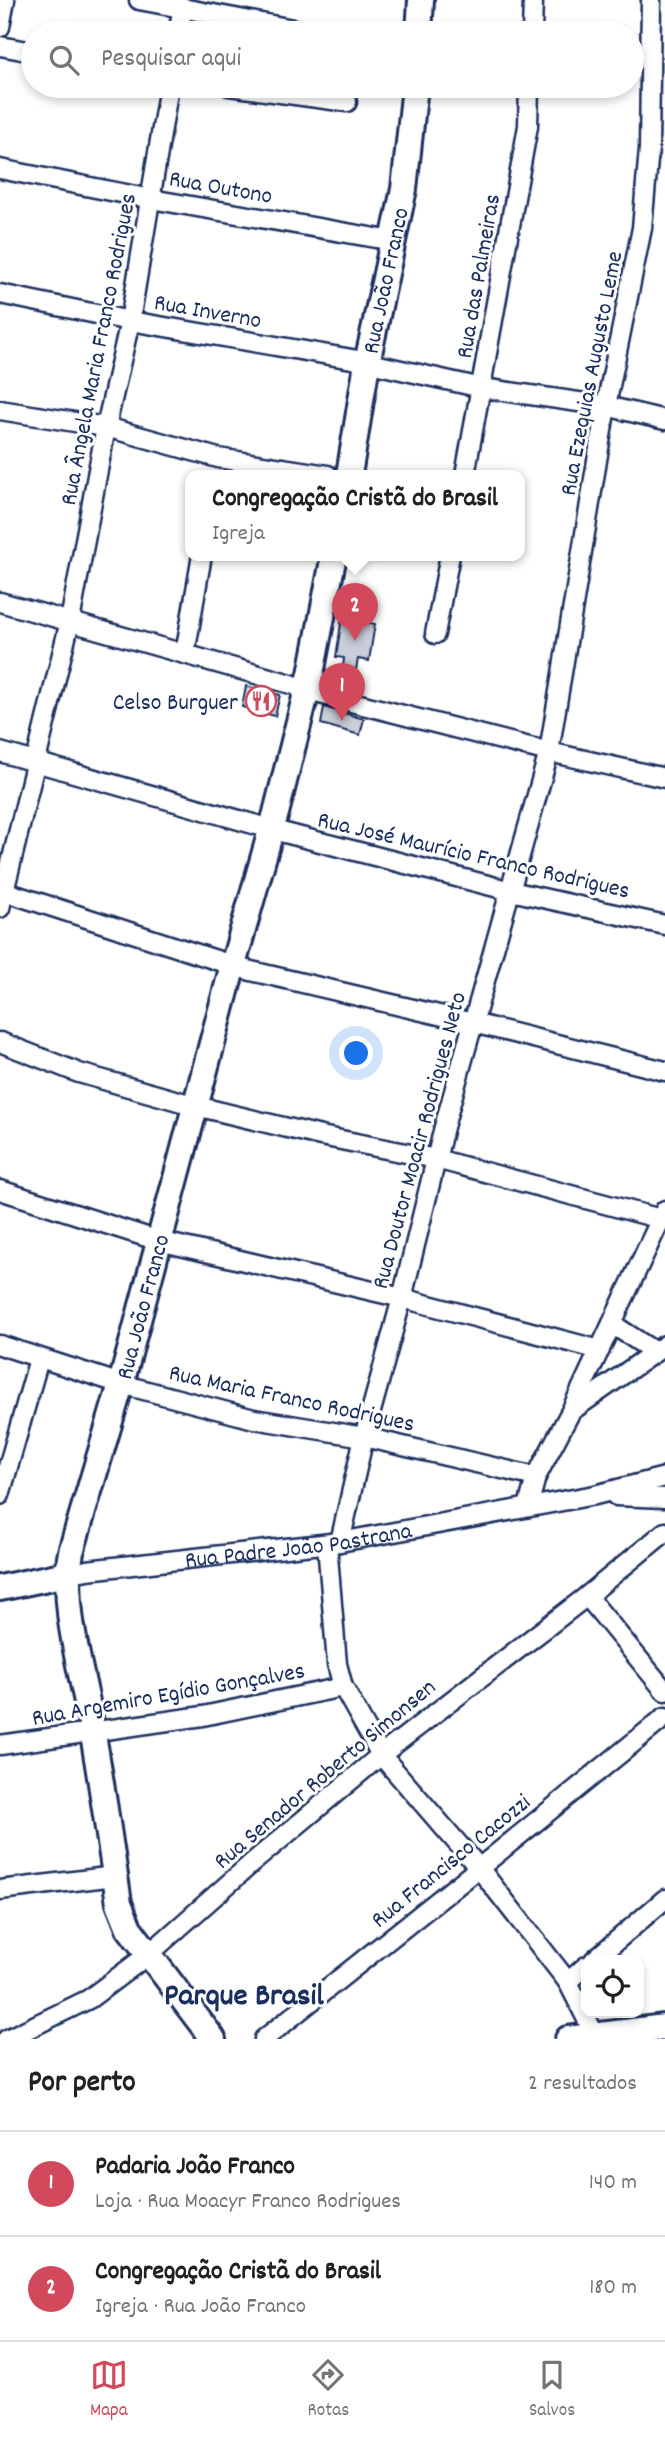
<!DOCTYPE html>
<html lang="pt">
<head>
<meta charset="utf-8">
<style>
  body { margin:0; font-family:Dekko,sans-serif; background:#f6f6f6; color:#202124 }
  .controls { position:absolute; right:21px; bottom:21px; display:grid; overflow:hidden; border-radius:14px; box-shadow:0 4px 10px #0003 }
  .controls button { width:63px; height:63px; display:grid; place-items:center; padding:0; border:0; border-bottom:2px solid #e0e0e0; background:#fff; color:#202124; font:35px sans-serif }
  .you { position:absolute; left:357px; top:1054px; width:24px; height:24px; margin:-18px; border:5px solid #fff; border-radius:50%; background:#1a73e8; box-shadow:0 0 0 10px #1a73e833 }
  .badge { display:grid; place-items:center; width:46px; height:46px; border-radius:50%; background:#d1495b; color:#fff; font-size:23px; font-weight:700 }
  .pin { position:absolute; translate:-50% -58px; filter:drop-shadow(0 2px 4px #0008) }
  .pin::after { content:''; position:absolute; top:37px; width:24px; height:21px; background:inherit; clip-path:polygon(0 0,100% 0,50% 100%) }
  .popup { position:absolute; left:185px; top:470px; width:340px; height:91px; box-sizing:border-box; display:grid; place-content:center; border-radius:14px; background:#fff; filter:drop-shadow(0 2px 5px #0005); font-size:23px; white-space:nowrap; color:#757577 }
  .popup b { font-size:26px; color:#202124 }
  .popup::after { content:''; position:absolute; left:50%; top:100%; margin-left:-14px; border:14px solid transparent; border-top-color:#fff }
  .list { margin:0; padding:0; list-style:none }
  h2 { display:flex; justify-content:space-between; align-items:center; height:91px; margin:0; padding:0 28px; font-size:30px }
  h2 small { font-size:23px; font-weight:400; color:#757577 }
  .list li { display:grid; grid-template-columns:46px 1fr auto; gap:21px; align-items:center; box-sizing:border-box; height:105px; padding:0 28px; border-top:2px solid #e0e0e0 }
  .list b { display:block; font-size:26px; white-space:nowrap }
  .list p { margin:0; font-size:23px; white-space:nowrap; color:#757577 }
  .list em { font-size:23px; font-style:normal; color:#757577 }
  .icon { flex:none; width:38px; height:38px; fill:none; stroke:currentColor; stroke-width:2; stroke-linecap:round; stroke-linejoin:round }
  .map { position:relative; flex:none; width:665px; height:2039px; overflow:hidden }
  .search { position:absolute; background:#fff; box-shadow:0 4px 10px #0003; left:21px; right:21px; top:21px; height:77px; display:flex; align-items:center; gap:18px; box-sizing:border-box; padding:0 24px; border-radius:38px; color:#757577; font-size:26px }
  .sheet { height:301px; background:#fff }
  nav { display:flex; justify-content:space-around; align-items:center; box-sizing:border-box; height:98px; border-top:2px solid #e0e0e0; background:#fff; font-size:19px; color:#757577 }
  nav a { display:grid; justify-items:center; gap:4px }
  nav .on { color:#d1495b }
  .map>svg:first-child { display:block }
</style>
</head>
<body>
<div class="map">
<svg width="665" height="2039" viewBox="0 0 665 2039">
  <rect width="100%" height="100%" fill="#fff"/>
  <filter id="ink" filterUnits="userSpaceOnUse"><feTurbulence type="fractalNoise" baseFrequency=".0143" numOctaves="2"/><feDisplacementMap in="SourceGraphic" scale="14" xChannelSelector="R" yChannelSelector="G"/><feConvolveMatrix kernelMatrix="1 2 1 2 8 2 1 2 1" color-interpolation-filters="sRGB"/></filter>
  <g filter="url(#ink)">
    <g fill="#caceda" stroke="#1b2f5e" stroke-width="2">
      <polygon points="342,617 375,624 369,661 358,659 356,670 343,667 344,658 336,657"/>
      <polygon points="246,686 280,695 275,716 242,707"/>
      <polygon points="324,707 364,719 360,735 321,724"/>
    </g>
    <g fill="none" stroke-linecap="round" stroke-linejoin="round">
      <g stroke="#1b2f5e" stroke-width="23">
        <g id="street">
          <polyline points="139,0 314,33"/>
          <polyline points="0,27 5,0"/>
          <polyline points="178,33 183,7"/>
          <polyline points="532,33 533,0"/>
          <polyline points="0,46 33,52"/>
          <polyline points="229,86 347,102"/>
          <polyline points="0,169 151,199 393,241"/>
          <polyline points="0,294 130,321 352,359 482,388 606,406 665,420"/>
          <polyline points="0,410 106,427 218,458 328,475"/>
          <polyline points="465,475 528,126 529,86"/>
          <polyline points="0,602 291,684 320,694 549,752 665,778"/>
          <polyline points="435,634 450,555"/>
          <polyline points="185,654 202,555"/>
          <polyline points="0,752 285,833 511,891 665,925"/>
          <polyline points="0,890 247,970 473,1023 665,1071"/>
          <polyline points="0,908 70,621 106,427 130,321 169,86"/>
          <polyline points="0,1042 79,1073 196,1106 321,1136 436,1159 661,1219"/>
          <polyline points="0,1190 159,1241 402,1298 600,1350"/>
          <polyline points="612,1324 655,1352"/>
          <polyline points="0,1345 121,1384 254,1419 364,1437 536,1477"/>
          <polyline points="574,1409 665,1345"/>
          <polyline points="0,1495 39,1359"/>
          <polyline points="616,1496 665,1498"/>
          <polyline points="528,1507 536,1477 571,1411 665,1210"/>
          <polyline points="340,1542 364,1437 402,1298 444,1127 549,752 606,406 642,228 649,149 651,0"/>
          <polyline points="327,1544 337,1664 343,1687 381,1755 479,1868 568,1982 597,2039"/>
          <path id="s1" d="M67 1574 87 1570 340 1542 595 1495 665 1477"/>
          <polyline points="587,1596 665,1691"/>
          <polyline points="0,1745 203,1716 343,1687"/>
          <polyline points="0,1890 115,1876"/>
          <polyline points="594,1960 665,1899"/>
          <polyline points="568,1982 586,1966"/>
          <polyline points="7,2039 89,1999 149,1954 252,1863 381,1755 587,1596 665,1532"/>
          <polyline points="264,2039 479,1868 665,1717"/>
        </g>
      </g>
      <g stroke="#1b2f5e" stroke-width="30">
        <g id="secondary">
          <polyline points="419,33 421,0"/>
          <path id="s2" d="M349 475 367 363 404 189 415 86"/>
          <polyline points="0,1588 67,1574"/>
          <path id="s3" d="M213 2039 129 1928 119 1903C110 1841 101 1779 90 1717 80 1664 61 1604 71 1552L121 1384 233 965 276 813 311 674 334 555"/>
          <polyline points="568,2039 665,2027"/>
        </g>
      </g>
      <use href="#street" stroke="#fff" stroke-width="18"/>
      <use href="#secondary" stroke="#fff" stroke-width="24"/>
    </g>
  </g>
  <defs>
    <g id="restaurant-ring" transform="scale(1.575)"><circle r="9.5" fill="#fff" stroke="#d1495b" stroke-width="1.5"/><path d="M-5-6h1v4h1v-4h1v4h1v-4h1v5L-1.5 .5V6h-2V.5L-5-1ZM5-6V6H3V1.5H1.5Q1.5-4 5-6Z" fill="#d1495b"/></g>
  </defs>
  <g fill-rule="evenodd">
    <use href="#restaurant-ring" x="261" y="701"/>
  </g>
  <g text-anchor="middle" stroke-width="6" stroke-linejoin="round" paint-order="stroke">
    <g font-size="24" fill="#1b2f5e" stroke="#fff">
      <text transform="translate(221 186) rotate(10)" y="8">Rua Outono</text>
      <text transform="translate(477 276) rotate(-80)" y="8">Rua das Palmeiras</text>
      <text dy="8" stroke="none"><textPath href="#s2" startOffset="198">Rua João Franco</textPath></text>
      <text transform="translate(208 310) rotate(10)" y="8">Rua Inverno</text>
      <text transform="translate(97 349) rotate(-79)" y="8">Rua Ângela Maria Franco Rodrigues</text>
      <text transform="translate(590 373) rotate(-79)" y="8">Rua Ezequias Augusto Leme</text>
      <text transform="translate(474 854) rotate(13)" y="8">Rua José Maurício Franco Rodrigues</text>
      <text transform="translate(418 1140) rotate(-75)" y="8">Rua Doutor Moacir Rodrigues Neto</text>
      <text dy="8" stroke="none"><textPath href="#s3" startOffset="777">Rua João Franco</textPath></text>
      <text transform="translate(292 1397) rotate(12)" y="8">Rua Maria Franco Rodrigues</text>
      <text dy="8" stroke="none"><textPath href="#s1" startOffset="233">Rua Padre João Pastrana</textPath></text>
      <text transform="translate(168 1693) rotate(-10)" y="8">Rua Argemiro Egídio Gonçalves</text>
      <text transform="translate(324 1773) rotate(-40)" y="8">Rua Senador Roberto Simonsen</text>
      <text transform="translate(450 1860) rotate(-39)" y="8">Rua Francisco Cacozzi</text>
    </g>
    <g font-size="24" fill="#1b2f5e" stroke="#fff" text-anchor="end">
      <text x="238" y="709">Celso Burguer</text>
    </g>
    <g font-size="32" font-weight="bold" fill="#1b2f5e" stroke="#fff">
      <text x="244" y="2004">Parque Brasil</text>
    </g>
  </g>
</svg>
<div class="controls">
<button><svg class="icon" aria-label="locate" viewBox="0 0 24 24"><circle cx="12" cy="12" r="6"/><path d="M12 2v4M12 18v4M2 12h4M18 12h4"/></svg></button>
</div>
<div class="you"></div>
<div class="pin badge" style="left:342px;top:721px">1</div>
<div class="pin badge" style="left:355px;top:641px">2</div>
<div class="popup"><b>Congregação Cristã do Brasil</b>Igreja</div>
<div class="search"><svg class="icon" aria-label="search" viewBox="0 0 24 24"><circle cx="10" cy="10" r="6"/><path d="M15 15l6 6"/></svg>Pesquisar aqui</div>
</div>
<section class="sheet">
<h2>Por perto<small>2 resultados</small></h2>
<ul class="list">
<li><span class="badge">1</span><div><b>Padaria João Franco</b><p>Loja · Rua Moacyr Franco Rodrigues</p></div><em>140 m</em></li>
<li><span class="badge">2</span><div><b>Congregação Cristã do Brasil</b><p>Igreja · Rua João Franco</p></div><em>180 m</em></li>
</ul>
</section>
<nav>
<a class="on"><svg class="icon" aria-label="map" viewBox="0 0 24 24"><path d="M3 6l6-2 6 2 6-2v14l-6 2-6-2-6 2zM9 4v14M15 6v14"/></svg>Mapa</a>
<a><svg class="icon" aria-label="directions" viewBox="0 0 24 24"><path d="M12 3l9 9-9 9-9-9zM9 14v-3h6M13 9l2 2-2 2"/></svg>Rotas</a>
<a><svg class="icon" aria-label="saved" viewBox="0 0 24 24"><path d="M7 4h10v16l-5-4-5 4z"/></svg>Salvos</a>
</nav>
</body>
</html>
